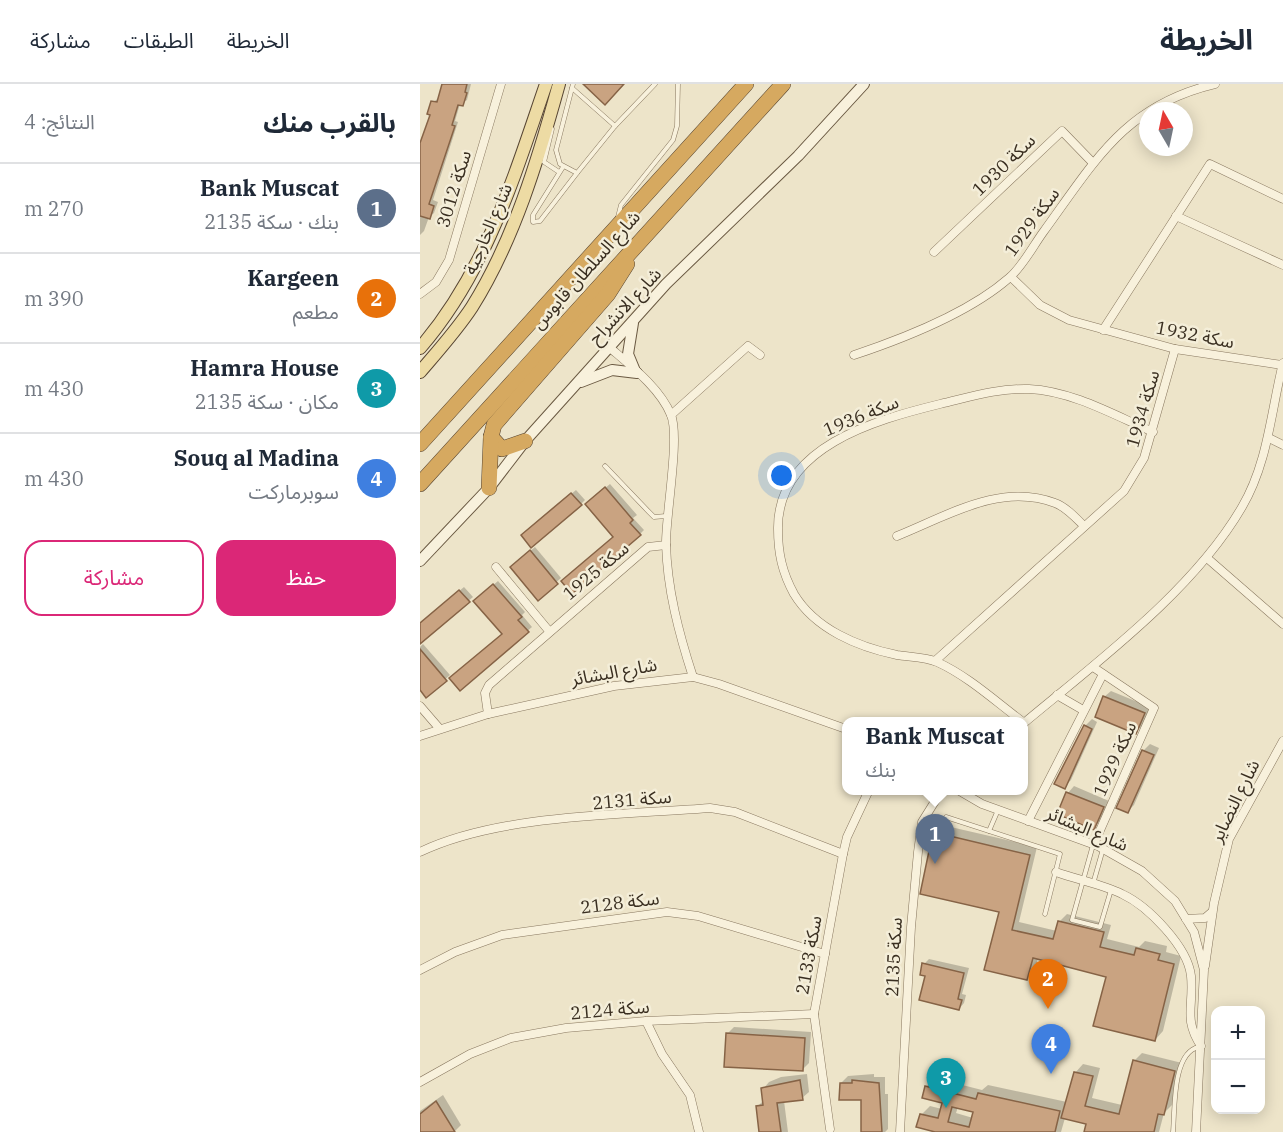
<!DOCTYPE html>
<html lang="ar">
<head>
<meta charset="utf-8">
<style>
  body { margin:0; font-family:"IBM Plex Serif","Noto Sans Arabic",serif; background:#f6f6f7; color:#1f2937; direction:rtl }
  .controls { position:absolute; right:18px; bottom:18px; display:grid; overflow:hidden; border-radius:12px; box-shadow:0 3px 15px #0003 }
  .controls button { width:54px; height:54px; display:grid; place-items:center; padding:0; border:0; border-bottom:2px solid #e0e1e3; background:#fff; color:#1f2937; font:30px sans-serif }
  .compass { position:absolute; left:719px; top:18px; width:54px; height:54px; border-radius:50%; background:#fff; box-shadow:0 3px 15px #0003; rotate:351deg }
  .you { position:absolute; left:362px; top:392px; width:21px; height:21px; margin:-15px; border:4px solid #fff; border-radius:50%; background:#1a73e8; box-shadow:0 0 0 9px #1a73e833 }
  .badge { display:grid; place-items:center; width:39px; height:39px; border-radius:50%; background:#db2777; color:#fff; font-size:20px; font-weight:700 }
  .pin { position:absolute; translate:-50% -50px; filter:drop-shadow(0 2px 3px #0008) }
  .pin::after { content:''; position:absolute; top:32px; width:21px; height:18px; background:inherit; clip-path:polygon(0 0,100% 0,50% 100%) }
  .popup { position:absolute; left:422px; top:633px; width:186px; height:78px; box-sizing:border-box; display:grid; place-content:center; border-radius:12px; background:#fff; filter:drop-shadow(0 2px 4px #0005); font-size:20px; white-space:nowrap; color:#747a83 }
  .popup b { font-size:22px; color:#1f2937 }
  .popup::after { content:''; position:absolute; left:50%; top:100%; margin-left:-12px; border:12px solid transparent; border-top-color:#fff }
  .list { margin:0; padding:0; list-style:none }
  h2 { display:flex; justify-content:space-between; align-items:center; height:78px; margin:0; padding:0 24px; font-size:26px }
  h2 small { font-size:20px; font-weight:400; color:#747a83 }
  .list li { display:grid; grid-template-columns:39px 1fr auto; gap:18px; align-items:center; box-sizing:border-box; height:90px; padding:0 24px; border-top:2px solid #e0e1e3 }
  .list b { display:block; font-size:22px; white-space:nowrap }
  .list p { margin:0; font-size:20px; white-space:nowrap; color:#747a83 }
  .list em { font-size:20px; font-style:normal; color:#747a83 }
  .actions { display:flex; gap:12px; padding:18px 24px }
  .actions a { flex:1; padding:14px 0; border:2px solid #db2777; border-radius:18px; text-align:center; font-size:21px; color:#db2777 }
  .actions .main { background:#db2777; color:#fff }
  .map { position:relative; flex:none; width:863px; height:1048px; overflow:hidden; direction:ltr }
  header { display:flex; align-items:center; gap:36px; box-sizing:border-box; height:84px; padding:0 30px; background:#fff; border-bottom:2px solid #e0e1e3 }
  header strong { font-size:28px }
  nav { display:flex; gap:33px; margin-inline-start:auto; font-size:21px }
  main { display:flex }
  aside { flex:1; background:#fff }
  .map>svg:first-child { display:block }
</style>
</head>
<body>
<header>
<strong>الخريطة</strong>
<nav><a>الخريطة</a><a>الطبقات</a><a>مشاركة</a></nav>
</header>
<main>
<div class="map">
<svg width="863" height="1048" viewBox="0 0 863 1048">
  <rect width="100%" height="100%" fill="#ede4c9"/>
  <g fill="#0003" fill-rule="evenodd">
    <polygon points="23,0 51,0 47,16 40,20 35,37 38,38 13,116 18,118 14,129 9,133 4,147 0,151 0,68 12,30 13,18 19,14"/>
    <polygon points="190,400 217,431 213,434 224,446 220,450 195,453 171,416"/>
    <polygon points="156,406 165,416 161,420 107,447"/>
    <polygon points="115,463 141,494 118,514 96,479"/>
    <polygon points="78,497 105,528 102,531 112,543 40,605 83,550 59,513"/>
    <polygon points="44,503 53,513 0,558 0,540"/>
    <polygon points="3,560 30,591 7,611 0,604 0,563"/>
    <polygon points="691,607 730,623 722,642 716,648 684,613"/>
    <polygon points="672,635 677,638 651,696 644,703 665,642"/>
    <polygon points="730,660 739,664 714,721 708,727 723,667"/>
    <polygon points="654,702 689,717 680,737 673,744 648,709"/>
    <polygon points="522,741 617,763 599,838 637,847 639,838 647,830 691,841 687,855 719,863 725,857 747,862 746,868 761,872 743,947 735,956 687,891 618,874 615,887 607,895 581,827 514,749"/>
    <polygon points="509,875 549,884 542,910 546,911 544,919 539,925 504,880"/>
    <polygon points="314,943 391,948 389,979 382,986 307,950"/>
    <path d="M722 969 762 979 752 1021 744 1029 739 1048H665L667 1039 645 1034 641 1048H521L501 1031 510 1022 522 1025 524 1018 506 1003 515 994 562 1006 568 1001 647 1018 655 989 663 980 680 984 672 1014 702 1021 714 977ZM538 1023 555 1027 553 1034 536 1029Z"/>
    <polygon points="387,990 389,1008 382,1014 364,1017 368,1048 341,1048 337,1023 344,1016 343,1005 349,998 361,993"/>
    <polygon points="454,990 454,993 465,993 465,1010 468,1010 468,1045 465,1048 442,1048 443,1015 421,999 428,992"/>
    <polygon points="23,1011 41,1041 34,1048 0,1048 0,1027"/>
  </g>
  <g fill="#c9a381" stroke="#866346" stroke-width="1.5" fill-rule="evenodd">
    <polygon points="22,0 47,0 45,8 47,9 43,22 38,21 32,41 35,42 9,120 14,122 10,135 0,132 0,59 10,31 7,30 11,17 17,18"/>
    <polygon points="163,0 204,0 185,21"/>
    <polygon points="185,403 213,436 210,439 221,451 152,510 141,497 193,453 165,420"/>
    <polygon points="151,409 162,421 111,464 101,451"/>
    <polygon points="110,466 138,500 118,517 90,483"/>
    <polygon points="73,500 102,533 98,536 109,548 40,607 29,594 82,550 53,517"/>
    <polygon points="39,506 50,518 0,560 0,539"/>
    <polygon points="0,565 27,597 6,614 0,606"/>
    <polygon points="683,612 725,629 716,650 675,633"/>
    <polygon points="664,641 672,645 645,705 634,700"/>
    <polygon points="722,666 734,671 708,729 696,724"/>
    <polygon points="646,708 684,723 674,746 637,730"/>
    <polygon points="513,748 610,771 592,846 633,855 638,837 684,848 680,863 714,871 716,864 740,870 738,876 754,880 735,957 673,942 686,893 613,874 607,896 564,886 579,828 500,810"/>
    <polygon points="502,879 544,889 538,915 542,916 539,926 499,916 505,892 500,891"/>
    <polygon points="306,949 385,954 383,987 304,983"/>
    <polygon points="713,976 755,987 744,1031 738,1030 734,1048 664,1048 666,1040 641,1034 654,988 673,992 665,1022 699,1030"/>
    <polygon points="380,996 383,1016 357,1019 361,1048 339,1048 336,1022 343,1021 341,1004"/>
    <polygon points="432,996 459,999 462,1048 441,1048 441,1016 419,1016 420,999 432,999"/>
    <path d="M505 1002 556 1015 558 1009 640 1027 635 1048H515L496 1043 500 1030 518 1034 522 1019 502 1014ZM532 1023 553 1028 549 1043 528 1038Z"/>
    <polygon points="16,1017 35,1048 0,1048 0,1030"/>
  </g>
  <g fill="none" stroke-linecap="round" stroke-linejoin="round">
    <g stroke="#88775f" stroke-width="5">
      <g id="lane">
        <polyline points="153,0 136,66 140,80 157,89 195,42 235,0"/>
        <polyline points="152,4 195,42"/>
        <polyline points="132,45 124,78 139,88"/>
        <polyline points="143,83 113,131 113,138 120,137 157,89"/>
        <polyline points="198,133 201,121 253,56 257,42 258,0"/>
        <polyline points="185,382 229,428 234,433 246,432"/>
        <polyline points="526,733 640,770 625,830"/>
        <polyline points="569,747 578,726"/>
        <polyline points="673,761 652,836 680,843 691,806"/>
        <polyline points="673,800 683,765"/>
        <path d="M753 1048C755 1026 752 968 779 963"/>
      </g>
    </g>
    <g stroke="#88775f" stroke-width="9">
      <g id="street">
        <polyline points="756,132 863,181"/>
        <polyline points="514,168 642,47 673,79"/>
        <polyline points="591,193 620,221 649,236 755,265 862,281"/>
        <polyline points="0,210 16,198 29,176 81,0"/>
        <polyline points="683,246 790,80 863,115"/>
        <path d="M189 263C210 281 240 304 251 331 260 353 246 429 246 459 247 505 259 550 273 593"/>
        <path d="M434 271C485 254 549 229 589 194 603 182 613 162 624 147 675 77 705 21 795 0"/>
        <polyline points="251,331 328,262 340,271"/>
        <polyline points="849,354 863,361"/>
        <path d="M477 452C527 432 581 398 635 419 646 423 656 434 664 442"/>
        <polyline points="787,474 863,540"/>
        <polyline points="76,483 129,547"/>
        <polyline points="515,577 704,407 724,374 755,265"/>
        <polyline points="673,583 734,624 674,760"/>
        <polyline points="637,611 663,626"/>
        <polyline points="0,622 19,644"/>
        <polyline points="68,630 65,609 69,601 228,463 246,461"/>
        <path d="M603 638C575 617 548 592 517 578 506 573 489 573 477 571 438 563 395 545 374 510 362 488 358 469 358 445 357 363 455 336 520 320 550 313 578 304 609 305 652 307 694 331 733 348"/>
        <path d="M604 639C677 578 774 506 822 423 848 379 851 327 863 279"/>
        <polyline points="0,652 68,630 194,602 273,593 299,600 426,645"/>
        <polyline points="538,706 562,720 678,762 722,787 755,817 774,848 784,886 776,1048"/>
        <polyline points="608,737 683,590"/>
        <path d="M0 768C79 730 202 731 290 724L315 728 423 770"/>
        <path d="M636 788C658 796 682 800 702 810 728 822 768 863 771 892 774 922 763 935 781 962"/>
        <polyline points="766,835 785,834 792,828"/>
        <polyline points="785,882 794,819 809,755 863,657"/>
        <polyline points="0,886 35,868 82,851 247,828 278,832 405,870"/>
        <polyline points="226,937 242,970 270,1011 279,1048"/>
        <polyline points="0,998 50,970 91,954 146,944 226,937 394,930"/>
        <polyline points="410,1045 394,930 423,770 427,753 449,706"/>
        <polyline points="480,1048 491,843 498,768 502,738 522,706"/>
      </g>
    </g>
    <g stroke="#6a5942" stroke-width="12">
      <g id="secondary">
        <polyline points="213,239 208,270 215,287"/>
        <polyline points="161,298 192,286 217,289"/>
        <polyline points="0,477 69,404 105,357 246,200 378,72 444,0"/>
      </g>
    </g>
    <g stroke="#574532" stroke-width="14">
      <g id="primary">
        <path d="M0 264C66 188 94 93 126 0"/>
        <path d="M0 288C18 267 37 246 52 223 94 156 118 76 139 0"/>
      </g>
    </g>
    <g stroke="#574532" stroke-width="16">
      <g id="highway">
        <polyline points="71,353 82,365 105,357"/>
        <polyline points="0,360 326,0"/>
        <polyline points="0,400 363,0"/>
        <polyline points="69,404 71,353 74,341 188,210 207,180"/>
      </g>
    </g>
    <use href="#lane" stroke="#f8f1dc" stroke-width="4"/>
    <use href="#street" stroke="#f8f1dc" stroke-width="8"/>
    <use href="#secondary" stroke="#f8f1dc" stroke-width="10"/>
    <use href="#primary" stroke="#eddba4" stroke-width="12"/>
    <use href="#highway" stroke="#d6a960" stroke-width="15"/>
  </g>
  <g text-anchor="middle" stroke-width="5" stroke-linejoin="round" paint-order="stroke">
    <g font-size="18" fill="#3a2f21" stroke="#f4eed9">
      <text transform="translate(584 81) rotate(-44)" y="6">سكة 1930</text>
      <text transform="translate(34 105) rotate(-73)" y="6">سكة 3012</text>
      <text transform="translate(612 138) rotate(-54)" y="6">سكة 1929</text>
      <text transform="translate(68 145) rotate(-67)" y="6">شارع الخارجية</text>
      <text transform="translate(166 186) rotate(-48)" y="6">شارع السلطان قابوس</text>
      <text transform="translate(205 222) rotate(-47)" y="6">شارع الانشراح</text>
      <text transform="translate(775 251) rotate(11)" y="6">سكة 1932</text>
      <text transform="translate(723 325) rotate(-74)" y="6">سكة 1934</text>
      <text transform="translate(441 332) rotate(-22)" y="6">سكة 1936</text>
      <text transform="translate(176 487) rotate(-40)" y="6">سكة 1925</text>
      <text transform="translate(194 588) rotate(-10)" y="6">شارع البشائر</text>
      <text transform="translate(695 675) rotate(-66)" y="6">سكة 1929</text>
      <text transform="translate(212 716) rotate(-5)" y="6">سكة 2131</text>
      <text transform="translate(815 717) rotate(-64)" y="6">شارع النضاير</text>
      <text transform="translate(667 745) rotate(23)" y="6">شارع البشائر</text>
      <text transform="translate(200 819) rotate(-7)" y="6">سكة 2128</text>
      <text transform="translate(389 871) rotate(-80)" y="6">سكة 2133</text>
      <text transform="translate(474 873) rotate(-87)" y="6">سكة 2135</text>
      <text transform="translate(190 926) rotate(-5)" y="6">سكة 2124</text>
    </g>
  </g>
</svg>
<div class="controls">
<button>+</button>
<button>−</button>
</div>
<svg class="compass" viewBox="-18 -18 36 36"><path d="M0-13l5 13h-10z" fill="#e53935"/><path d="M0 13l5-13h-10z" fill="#747a83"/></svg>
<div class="you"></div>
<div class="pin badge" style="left:515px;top:780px;background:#5c6f8a">1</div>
<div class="popup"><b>Bank Muscat</b>بنك</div>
<div class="pin badge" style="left:628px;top:925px;background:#e8710a">2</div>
<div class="pin badge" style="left:526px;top:1024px;background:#0f9aa8">3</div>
<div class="pin badge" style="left:631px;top:990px;background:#3f7fe0">4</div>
</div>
<aside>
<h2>بالقرب منك<small>النتائج: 4</small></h2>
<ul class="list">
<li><span class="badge" style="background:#5c6f8a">1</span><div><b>Bank Muscat</b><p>بنك · سكة 2135</p></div><em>270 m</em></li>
<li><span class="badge" style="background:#e8710a">2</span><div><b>Kargeen</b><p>مطعم</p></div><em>390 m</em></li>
<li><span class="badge" style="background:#0f9aa8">3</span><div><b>Hamra House</b><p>مكان · سكة 2135</p></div><em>430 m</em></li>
<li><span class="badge" style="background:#3f7fe0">4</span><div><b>Souq al Madina</b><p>سوبرماركت</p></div><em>430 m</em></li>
</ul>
<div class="actions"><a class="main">حفظ</a><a>مشاركة</a></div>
</aside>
</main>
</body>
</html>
